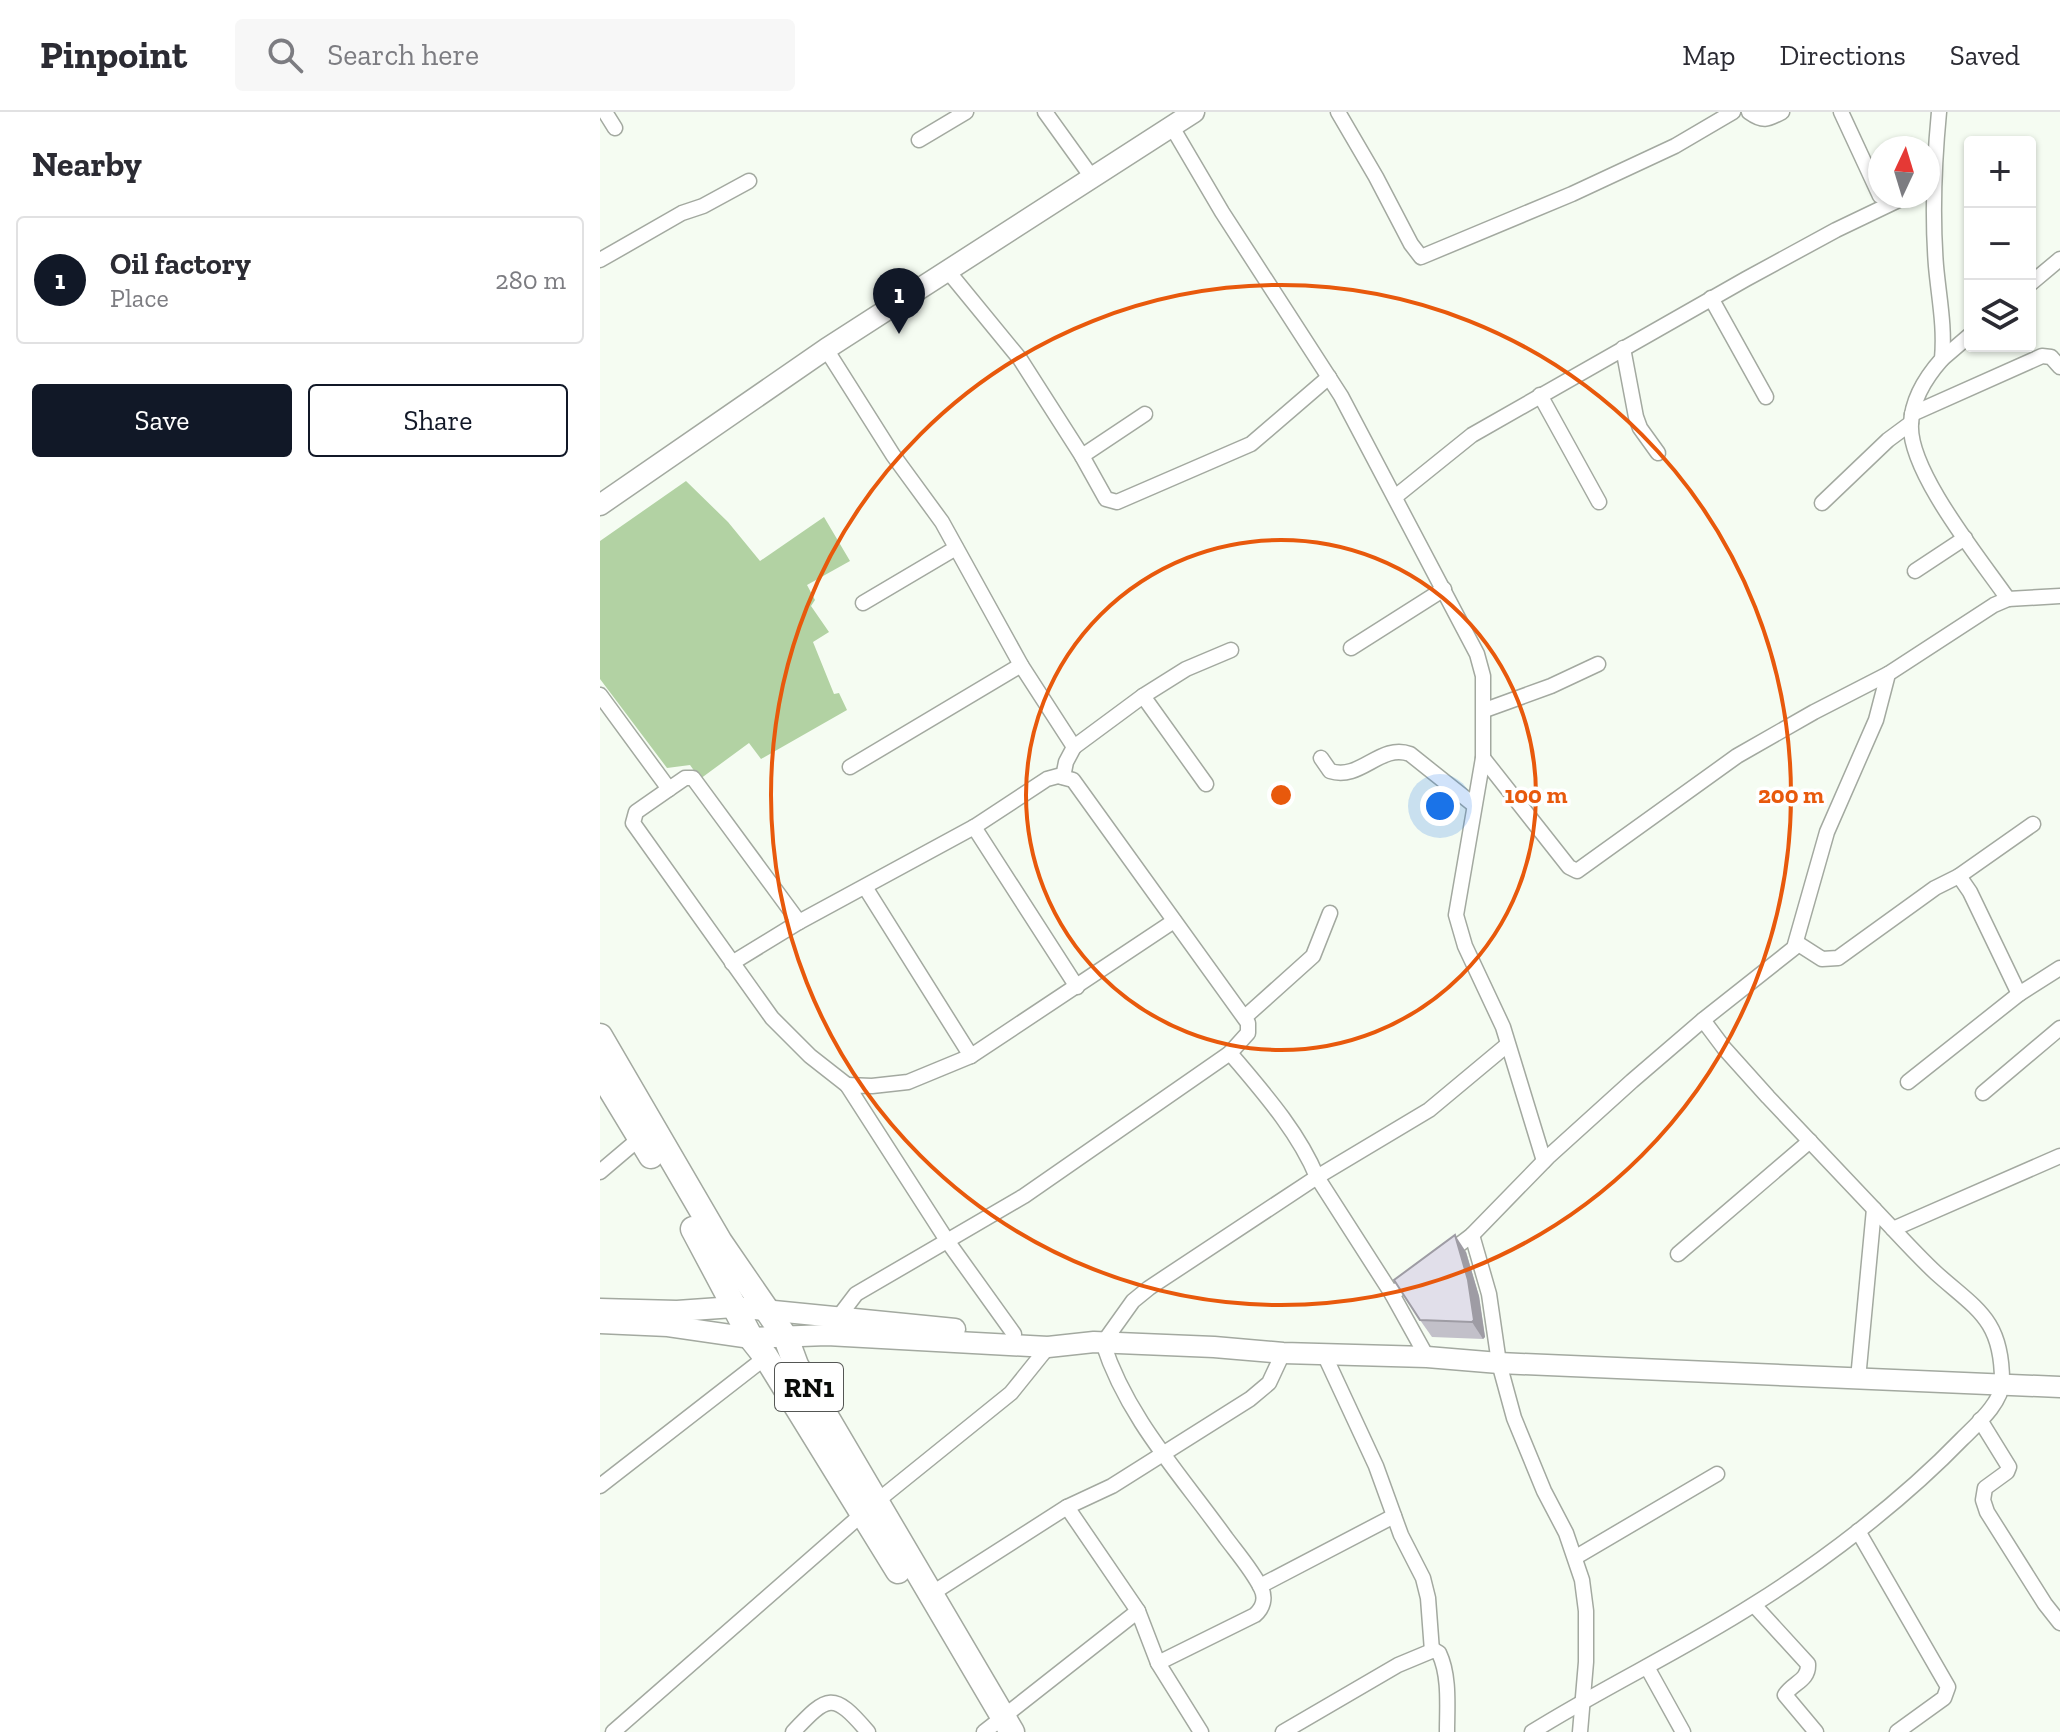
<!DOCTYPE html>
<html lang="en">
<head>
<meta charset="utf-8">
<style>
  body { margin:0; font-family:"Zilla Slab",serif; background:#f7f7f7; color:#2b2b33 }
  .controls { position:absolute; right:24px; top:24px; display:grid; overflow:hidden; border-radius:8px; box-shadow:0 2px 6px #0004 }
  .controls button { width:72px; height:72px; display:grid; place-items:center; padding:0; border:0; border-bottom:2px solid #e1e1e2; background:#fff; color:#2b2b33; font:40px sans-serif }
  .compass { position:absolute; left:1268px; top:24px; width:72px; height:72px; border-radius:50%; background:#fff; box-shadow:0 2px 6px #0004; rotate:4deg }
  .you { position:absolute; left:840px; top:694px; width:28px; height:28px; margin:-20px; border:6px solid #fff; border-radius:50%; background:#1a73e8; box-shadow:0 0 0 12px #1a73e833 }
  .badge { display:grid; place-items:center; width:52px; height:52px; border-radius:50%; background:#111827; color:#fff; font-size:26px; font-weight:700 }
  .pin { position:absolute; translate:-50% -66px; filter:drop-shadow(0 2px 4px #0008) }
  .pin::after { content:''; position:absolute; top:42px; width:28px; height:24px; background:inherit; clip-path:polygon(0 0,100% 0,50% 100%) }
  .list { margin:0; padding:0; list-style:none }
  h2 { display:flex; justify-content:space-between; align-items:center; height:104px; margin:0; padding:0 32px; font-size:34px }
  h2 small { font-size:26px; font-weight:400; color:#7c7c81 }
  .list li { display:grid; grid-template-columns:52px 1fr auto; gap:24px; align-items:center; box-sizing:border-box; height:128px; margin:0 16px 16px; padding:0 16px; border:2px solid #e1e1e2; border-radius:8px }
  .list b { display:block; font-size:30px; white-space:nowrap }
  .list p { margin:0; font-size:26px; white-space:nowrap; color:#7c7c81 }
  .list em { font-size:26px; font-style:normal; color:#7c7c81 }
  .actions { display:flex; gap:16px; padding:24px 32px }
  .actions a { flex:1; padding:18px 0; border:2px solid #111827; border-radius:8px; text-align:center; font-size:28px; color:#111827 }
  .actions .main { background:#111827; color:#fff }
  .icon { flex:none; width:44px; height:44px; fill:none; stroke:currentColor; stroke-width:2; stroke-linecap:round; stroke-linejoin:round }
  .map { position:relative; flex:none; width:1460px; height:1620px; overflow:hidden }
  header { display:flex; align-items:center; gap:48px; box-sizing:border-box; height:112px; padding:0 40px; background:#fff; border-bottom:2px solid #e1e1e2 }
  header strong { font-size:38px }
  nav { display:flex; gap:44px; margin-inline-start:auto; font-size:28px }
  .search { width:560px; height:72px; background:#f7f7f7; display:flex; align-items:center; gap:20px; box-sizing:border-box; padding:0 28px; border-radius:8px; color:#7c7c81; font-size:30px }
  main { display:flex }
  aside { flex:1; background:#fff }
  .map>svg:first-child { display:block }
</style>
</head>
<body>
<header>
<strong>Pinpoint</strong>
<div class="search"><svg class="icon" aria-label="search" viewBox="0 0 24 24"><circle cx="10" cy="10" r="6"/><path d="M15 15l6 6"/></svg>Search here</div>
<nav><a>Map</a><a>Directions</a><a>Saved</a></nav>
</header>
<main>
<aside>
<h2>Nearby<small></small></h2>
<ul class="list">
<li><span class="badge">1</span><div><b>Oil factory</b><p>Place</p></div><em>280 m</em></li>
</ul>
<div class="actions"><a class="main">Save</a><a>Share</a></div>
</aside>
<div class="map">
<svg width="1460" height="1620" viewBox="0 0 1460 1620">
  <rect width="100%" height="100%" fill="#f5fcf2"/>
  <polygon fill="#b2d2a3" points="86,369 128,410 160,449 224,405 250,449 207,473 215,488 211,494 229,520 213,530 234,582 239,581 247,598 161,647 149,631 100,667 90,653 67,656 0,567 0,429"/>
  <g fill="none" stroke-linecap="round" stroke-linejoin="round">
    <g stroke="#a3a9a0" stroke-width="17">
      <g id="street">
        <polyline points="5,0 15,16"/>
        <polyline points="445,0 491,64"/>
        <polyline points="738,0 776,65 811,132 821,145 972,82 1075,34 1133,0"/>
        <path d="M1149 0C1163 10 1167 8 1182 0"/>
        <polyline points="1241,0 1280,84"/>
        <path d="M1339 0C1334 52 1332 103 1336 154 1339 187 1345 214 1342 247 1326 265 1312 287 1311 312 1308 359 1381 448 1408 487"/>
        <polyline points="572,15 622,100 741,284 877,542 883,564 883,646 856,803 865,834 903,915 944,1049"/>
        <polyline points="319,28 366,0"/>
        <polyline points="0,148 82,101 103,94 149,69"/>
        <polyline points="347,158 420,247 482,344 506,387 517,390 651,332 729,265"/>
        <polyline points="1430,172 1460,147"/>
        <polyline points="1111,186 1166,285"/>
        <polyline points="1023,236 1036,305 1040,316 1058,341"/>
        <polyline points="226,237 293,343 342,410 421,553 474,635 466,650 463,665"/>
        <polyline points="1342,247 1370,223"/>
        <polyline points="940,283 999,390"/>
        <polyline points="1312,302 1442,244 1451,245 1460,255"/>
        <polyline points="482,344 545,302"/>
        <polyline points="795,385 872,323 1146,167 1236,118 1307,84"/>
        <polyline points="1222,391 1288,328 1311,311"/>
        <polyline points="1315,459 1365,426"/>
        <polyline points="263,491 356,436"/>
        <polyline points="751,536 844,477"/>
        <polyline points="0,583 69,677 36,700 33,711 172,906 210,944 247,973"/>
        <polyline points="543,584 606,672"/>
        <polyline points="885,598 951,574 998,552"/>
        <polyline points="474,635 543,584 586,557 631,538"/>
        <path d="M721 646 730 659C761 669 780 631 810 642L874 693"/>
        <polyline points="883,646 969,755 977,759 1137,644 1214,600 1288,562"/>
        <polyline points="250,655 421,553"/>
        <polyline points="69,677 85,666 93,666 199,810 132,851"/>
        <polyline points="374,715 477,875"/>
        <polyline points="1359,764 1433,712"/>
        <polyline points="265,775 371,944"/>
        <path d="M199 810 374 715 447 667 458 664 473 668 648 911V921L630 941C662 979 698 1019 717 1065L792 1182 827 1245"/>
        <polyline points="1197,831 1222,847 1238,846 1335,776 1359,764 1370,780 1419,882"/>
        <polyline points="645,905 713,844 730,801"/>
        <polyline points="1103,908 1124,936 1168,985 1293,1117"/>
        <polyline points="1308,970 1419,882 1460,856"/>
        <polyline points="1383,981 1460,916"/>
        <polyline points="0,1060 40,1026"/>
        <polyline points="872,1123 889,1182 899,1251 914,1306 944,1379 966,1421 982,1468 986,1499 986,1550 980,1620"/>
        <polyline points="847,1142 872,1123 948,1045 1032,969 1103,908 1194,836 1227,720 1276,608 1288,562 1394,493 1408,487 1460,484"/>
        <polyline points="1078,1142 1210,1029"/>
        <polyline points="792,1182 815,1166"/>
        <polyline points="237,1207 256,1182 424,1084 630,941"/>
        <polyline points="414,1222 348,1130 247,973 272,974 308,970 371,944 574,809"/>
        <polyline points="724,1242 776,1354 801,1423 823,1466 828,1486 832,1539"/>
        <polyline points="1258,1267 1274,1097"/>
        <polyline points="1380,1308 1409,1355 1407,1360 1385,1376 1383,1388 1387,1400 1445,1492 1460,1511"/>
        <polyline points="0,1374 166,1245"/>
        <polyline points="467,1395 538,1499 558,1551 601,1620"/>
        <polyline points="1258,1419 1348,1575 1344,1586 1297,1620"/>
        <polyline points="976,1445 1117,1362"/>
        <polyline points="660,1474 794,1404"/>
        <polyline points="331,1482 467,1395 512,1374 650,1287 669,1271 683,1241"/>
        <path d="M1154 1493 1208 1552C1209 1569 1192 1571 1185 1583L1216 1620"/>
        <path d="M558 1551 655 1503C663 1496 666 1486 661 1476 652 1458 638 1442 626 1426 581 1363 527 1306 503 1231L533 1189 549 1176 717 1065 829 998 907 933"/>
        <polyline points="1047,1555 1083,1620"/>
        <polyline points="13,1620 276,1390 411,1281 448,1235"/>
        <path d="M193 1620C228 1583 233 1579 268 1620"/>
        <polyline points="384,1620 538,1499"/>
        <path d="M683 1620 798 1553 834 1538 839 1541C850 1564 847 1595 847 1620"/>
        <path d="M932 1620C1004 1575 1081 1539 1153 1493 1225 1448 1303 1388 1362 1327 1376 1313 1403 1290 1402 1269 1402 1207 1376 1197 1336 1161 1321 1147 1307 1132 1293 1117L1460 1044"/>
      </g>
    </g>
    <g stroke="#a3a9a0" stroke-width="23">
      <g id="secondary">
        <polyline points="0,393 226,237 594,0"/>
        <polyline points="0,1197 77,1199 134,1195 355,1217"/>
        <polyline points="0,1211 68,1214 151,1226 227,1223 448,1235 494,1230 614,1235 683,1241 827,1245 899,1251 1460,1275"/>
      </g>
    </g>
    <g stroke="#a3a9a0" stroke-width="27">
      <g id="primary">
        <polyline points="0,924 120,1130 186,1226 196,1253 412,1620"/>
        <polyline points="0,960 51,1044"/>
        <polyline points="93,1117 151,1226 166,1245 298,1459"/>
      </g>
    </g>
    <use href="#street" stroke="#fff" stroke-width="14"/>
    <use href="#secondary" stroke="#fff" stroke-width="20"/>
    <use href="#primary" stroke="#fff" stroke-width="24"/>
  </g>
  <polygon fill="#c2c0c9" points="866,1140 879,1184 885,1225 883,1227 832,1225 820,1208"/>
  <polygon fill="#9e9ca4" points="855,1123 866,1140 879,1184 885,1225 883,1227 872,1210"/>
  <polygon fill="#e1dfea" stroke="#9e9ca4" stroke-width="2" points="855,1123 868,1168 874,1208 872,1210 820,1208 794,1168"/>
  <g fill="none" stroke="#e8590c" stroke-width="4">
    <circle cx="681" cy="683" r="255"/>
    <circle cx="681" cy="683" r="510"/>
  </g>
  <g text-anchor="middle" stroke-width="7" stroke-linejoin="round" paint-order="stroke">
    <rect fill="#fff" stroke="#545654" stroke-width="2" x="175" y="1251" width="68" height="48" rx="6"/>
    <g font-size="28" font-weight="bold" fill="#0b0d0a">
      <text x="209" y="1285">RN1</text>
    </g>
  </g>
  <circle cx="681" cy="683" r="12" fill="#e8590c" stroke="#fff" stroke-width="4"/>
  <g font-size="24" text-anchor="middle" font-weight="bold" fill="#e8590c" stroke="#fff" stroke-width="7" stroke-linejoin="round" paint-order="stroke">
    <text x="936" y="691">100 m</text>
    <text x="1191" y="691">200 m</text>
  </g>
</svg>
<div class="controls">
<button>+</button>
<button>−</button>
<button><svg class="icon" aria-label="layers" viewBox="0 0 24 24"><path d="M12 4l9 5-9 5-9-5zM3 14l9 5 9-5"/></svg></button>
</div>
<svg class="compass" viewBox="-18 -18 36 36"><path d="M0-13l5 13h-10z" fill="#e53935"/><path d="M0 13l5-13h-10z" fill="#7c7c81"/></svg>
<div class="you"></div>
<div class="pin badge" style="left:299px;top:222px">1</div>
</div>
</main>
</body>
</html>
